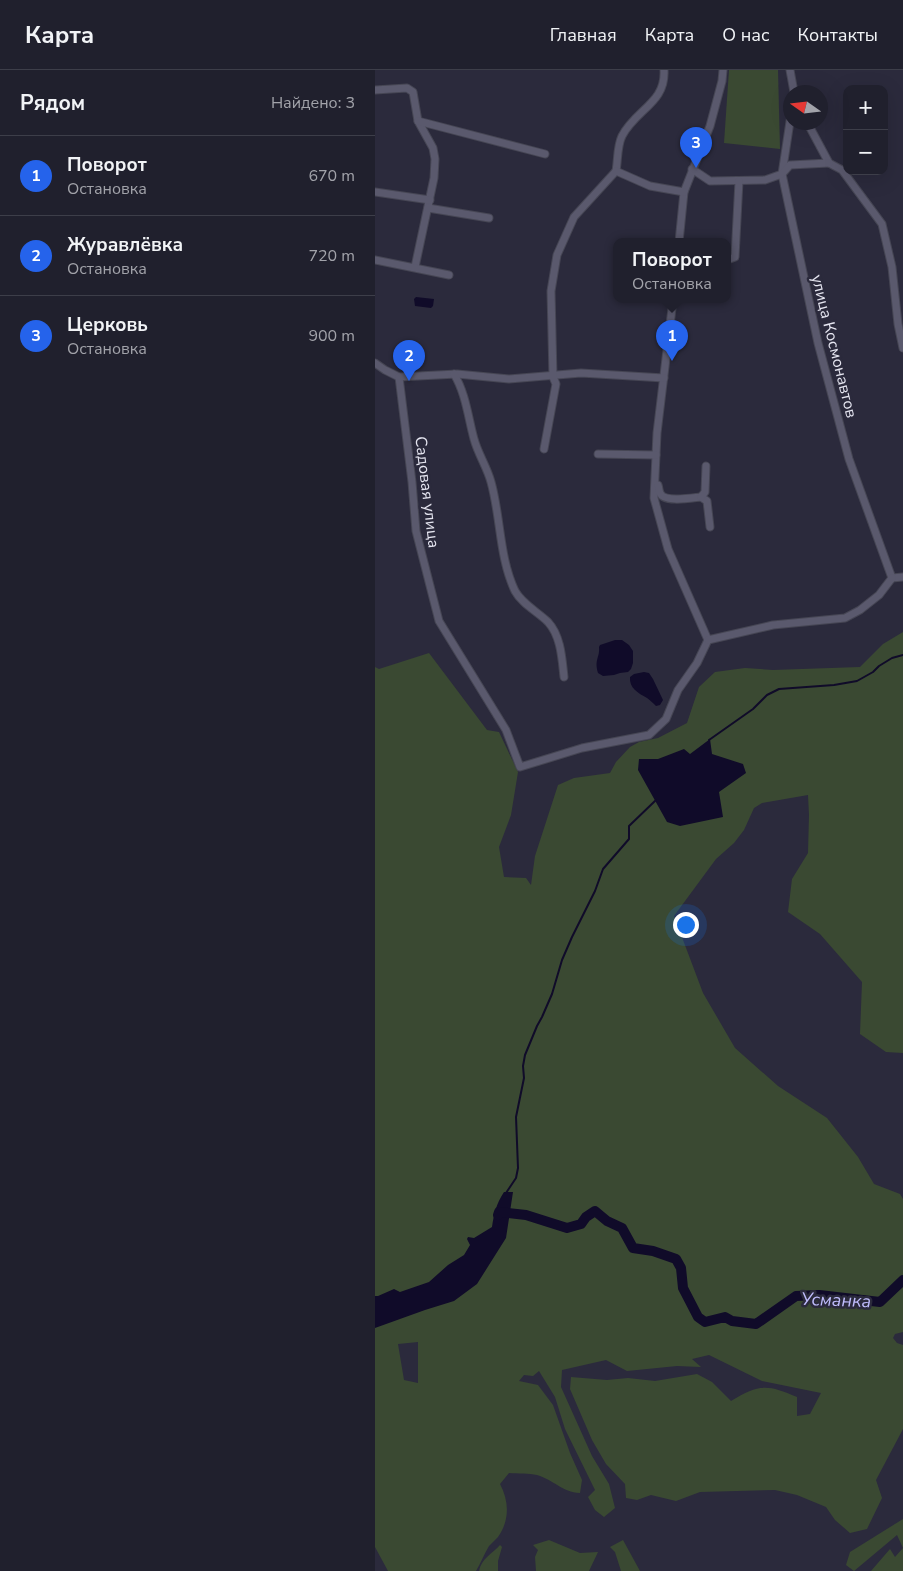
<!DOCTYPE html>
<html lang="ru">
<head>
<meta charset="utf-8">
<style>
  body { margin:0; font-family:"Nunito Sans",sans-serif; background:#282835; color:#f1f3f6 }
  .controls { position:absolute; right:15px; top:15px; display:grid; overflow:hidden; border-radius:10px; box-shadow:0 5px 20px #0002 }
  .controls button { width:45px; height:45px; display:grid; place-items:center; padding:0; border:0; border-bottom:1px solid #3d3e49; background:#20202d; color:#f1f3f6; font:25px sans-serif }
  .compass { position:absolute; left:408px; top:15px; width:45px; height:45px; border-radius:50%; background:#20202d; box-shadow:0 5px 20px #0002; rotate:284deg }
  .you { position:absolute; left:310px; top:854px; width:18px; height:18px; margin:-12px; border:4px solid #fff; border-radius:50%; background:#1a73e8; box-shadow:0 0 0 8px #1a73e833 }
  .badge { display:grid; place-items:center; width:32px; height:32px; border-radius:50%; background:#2563eb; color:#fff; font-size:16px; font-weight:700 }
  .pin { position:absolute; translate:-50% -41px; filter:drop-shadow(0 1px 2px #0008) }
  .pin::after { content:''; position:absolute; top:26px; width:18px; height:15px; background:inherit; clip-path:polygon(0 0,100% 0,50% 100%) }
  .popup { position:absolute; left:238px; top:168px; width:118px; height:65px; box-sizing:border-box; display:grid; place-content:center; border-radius:10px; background:#20202d; filter:drop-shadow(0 1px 4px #0005); font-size:16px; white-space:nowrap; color:#a2a3aa }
  .popup b { font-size:19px; color:#f1f3f6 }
  .popup::after { content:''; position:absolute; left:50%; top:100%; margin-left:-10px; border:10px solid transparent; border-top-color:#20202d }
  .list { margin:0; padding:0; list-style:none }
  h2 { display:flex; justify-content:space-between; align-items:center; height:65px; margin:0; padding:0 20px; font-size:21px }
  h2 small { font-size:16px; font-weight:400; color:#a2a3aa }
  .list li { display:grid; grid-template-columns:32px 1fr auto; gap:15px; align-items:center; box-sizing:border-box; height:80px; padding:0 20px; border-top:1px solid #3d3e49 }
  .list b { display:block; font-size:19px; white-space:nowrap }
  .list p { margin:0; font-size:16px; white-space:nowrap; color:#a2a3aa }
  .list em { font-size:16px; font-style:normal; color:#a2a3aa }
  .map { position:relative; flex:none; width:528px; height:1501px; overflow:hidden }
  header { display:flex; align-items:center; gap:30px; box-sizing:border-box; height:70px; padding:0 25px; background:#20202d; border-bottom:1px solid #3d3e49 }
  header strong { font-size:24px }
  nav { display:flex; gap:28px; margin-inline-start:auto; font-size:18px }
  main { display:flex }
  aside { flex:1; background:#20202d }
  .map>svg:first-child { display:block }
</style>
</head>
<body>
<header>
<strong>Карта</strong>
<nav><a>Главная</a><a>Карта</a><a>О нас</a><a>Контакты</a></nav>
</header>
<main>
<aside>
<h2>Рядом<small>Найдено: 3</small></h2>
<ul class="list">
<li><span class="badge">1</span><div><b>Поворот</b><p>Остановка</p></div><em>670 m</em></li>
<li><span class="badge">2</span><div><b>Журавлёвка</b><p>Остановка</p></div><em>720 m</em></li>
<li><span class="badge">3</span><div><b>Церковь</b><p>Остановка</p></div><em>900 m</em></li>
</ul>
</aside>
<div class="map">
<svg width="528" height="1501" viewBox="0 0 528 1501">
  <rect width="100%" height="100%" fill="#2b2a3c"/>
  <g fill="#3a4932" fill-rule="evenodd">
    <polygon points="354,0 403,0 405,79 349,73"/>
    <path d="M528 562V983L511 982 485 964 487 912 445 864 413 842 417 809 433 783 434 745 433 725 387 733 379 738 369 760 359 773 341 789 299 846 328 923 360 978 403 1016 452 1048 483 1087 499 1114 525 1124 528 1129V1262L520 1264 518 1268 522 1273 528 1275V1359L501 1410 507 1428 492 1459 475 1463 460 1450 451 1437 422 1425 400 1420 325 1422 301 1431 276 1425 262 1430 251 1428 250 1414 231 1394 217 1370 195 1319 196 1307 232 1310 253 1308 280 1311 322 1304 337 1312 356 1331C384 1314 392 1314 422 1327V1346L435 1344 446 1323 387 1311 334 1285 317 1289 326 1297 302 1296 252 1301 231 1290 187 1300 186 1317 217 1386 234 1414 240 1438 229 1447 220 1440 213 1427 220 1420 190 1359 180 1327 164 1301 158 1306 149 1305 144 1311 163 1315 178 1335 195 1383 207 1410 205 1423C187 1422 179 1410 162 1405 154 1403 143 1404 134 1403L125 1414C134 1431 135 1450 123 1467 120 1470 117 1473 114 1476 109 1484 106 1493 101 1501H13L0 1477V597L4 599 54 583 112 660 124 662 143 702 136 745 124 777 129 807 151 808 156 815 160 786 183 715 199 708 235 703 241 692 255 677 264 672 283 668 312 653 324 617 340 602 370 598 398 600 485 597 508 574ZM43 1272V1313L29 1310 23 1274Z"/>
    <polygon points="528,1449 528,1501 496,1501 515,1479 520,1487 528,1478 522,1465 479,1501 471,1495 475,1482"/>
    <polygon points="174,1470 205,1483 223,1482 214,1501 161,1501 160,1487 163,1480 158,1475"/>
    <polygon points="248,1470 265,1501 246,1501 240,1482 235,1477"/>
    <path d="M125 1475 127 1477 123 1491V1501H104C106 1489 118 1483 125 1475Z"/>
  </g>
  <g fill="#100b29">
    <polygon points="41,227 59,229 58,236 56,238 40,236 39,229"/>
    <path d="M240 570H247L254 575 258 581V593L256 599 253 602 245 603 239 605 228 606 223 603C219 589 225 588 224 577L225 575Z"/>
    <path d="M269 602 274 603 278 609 288 630 285 635 281 636C278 633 275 630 272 628 263 623 254 618 255 607L259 604Z"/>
    <polygon points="335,669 337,684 368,694 371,703 344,722 348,747 305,756 292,752 263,700 264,689 283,689 309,679 315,684"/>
    <path d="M129 1122H138L131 1168 102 1214 79 1231 50 1240 0 1258V1226H3L19 1219 25 1222 54 1212 73 1195 89 1185 95 1175 92 1169 93 1167 99 1168 117 1157C119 1144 121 1134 129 1122Z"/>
  </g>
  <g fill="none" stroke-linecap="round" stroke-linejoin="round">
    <g stroke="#100b29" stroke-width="2">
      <polyline points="334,670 378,639 392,625 404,619 459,615 482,611 498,602 504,596 517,588 528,585"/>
      <polyline points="131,1123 141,1108 143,1098 141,1047 149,1008 148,996 150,985 162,956 167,947 177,924 187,890 197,867 220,821 228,799 254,769 254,756 281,730"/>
    </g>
    <polyline stroke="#100b29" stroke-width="10" points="123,1145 124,1142 151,1145 192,1158 206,1154 211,1147 220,1141 232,1151 247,1158 258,1178 278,1181 301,1189 306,1198 308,1218 323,1247 330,1252 350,1247 357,1251 381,1254 421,1226 444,1225 505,1232 528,1210"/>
    <g stroke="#464654" stroke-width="9">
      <g id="street">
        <polyline points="415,0 419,22"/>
        <polyline points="0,20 32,18 38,22 43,51 58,78 60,89 59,108 40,197"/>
        <polyline points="416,45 407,104 443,273 474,389 517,508"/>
        <polyline points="43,51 170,84"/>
        <polyline points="432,52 454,93 467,100 507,154 517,197 523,254 528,278"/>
        <polyline points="317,99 335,111 390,110 407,104 415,95 454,93"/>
        <path d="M241 101C243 90 242 76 247 66 261 39 291 33 289 0"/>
        <polyline points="0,122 55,130"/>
        <polyline points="53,138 114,148"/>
        <polyline points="304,172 309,122 335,56 347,11 348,0"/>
        <polyline points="0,190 74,205"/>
        <polyline points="352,190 360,187 364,111"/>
        <polyline points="298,230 282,363 279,428 293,479 333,570"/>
        <polyline points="0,293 10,300 24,307 82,304 134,309 206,303 289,308"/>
        <path d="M79 304C91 324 93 347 99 369 103 384 112 397 116 412 126 448 124 487 140 521 147 534 163 542 173 552 186 566 187 589 189 607"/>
        <polyline points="24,307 37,412 41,461 64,551 131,660 145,697 207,678 274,665 291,649 303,620 322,593 333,570"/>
        <polyline points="169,379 181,314 178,307 176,221 182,185 199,147 241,101 275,116 309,122"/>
        <polyline points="223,384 281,385"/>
        <path d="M283 415C284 418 284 421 285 423 289 433 316 428 326 427L332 431 335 457"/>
        <polyline points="326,427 330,422 331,396"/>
        <polyline points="517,508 528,507"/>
        <polyline points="333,570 398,555 470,548 485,540 504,525 517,508"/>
      </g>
    </g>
    <use href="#street" stroke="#5a596d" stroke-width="7"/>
  </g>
  <g text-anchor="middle" stroke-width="5" stroke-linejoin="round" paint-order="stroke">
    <g font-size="16" fill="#e6e6f1" stroke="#2b2a3c">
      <text transform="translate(460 276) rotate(76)" y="6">улица Космонавтов</text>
      <text transform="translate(53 422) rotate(83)" y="6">Садовая улица</text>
    </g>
    <g font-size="18" font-style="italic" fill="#bfbcfc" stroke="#2b2a3c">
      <text transform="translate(461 1230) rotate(2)" y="6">Усманка</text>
    </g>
  </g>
</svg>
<div class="controls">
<button>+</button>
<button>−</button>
</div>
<svg class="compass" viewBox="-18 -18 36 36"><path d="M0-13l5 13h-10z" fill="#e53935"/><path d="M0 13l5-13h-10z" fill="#a2a3aa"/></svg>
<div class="you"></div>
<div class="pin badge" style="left:297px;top:291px">1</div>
<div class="popup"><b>Поворот</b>Остановка</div>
<div class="pin badge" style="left:34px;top:311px">2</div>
<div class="pin badge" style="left:321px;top:98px">3</div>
</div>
</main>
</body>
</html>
